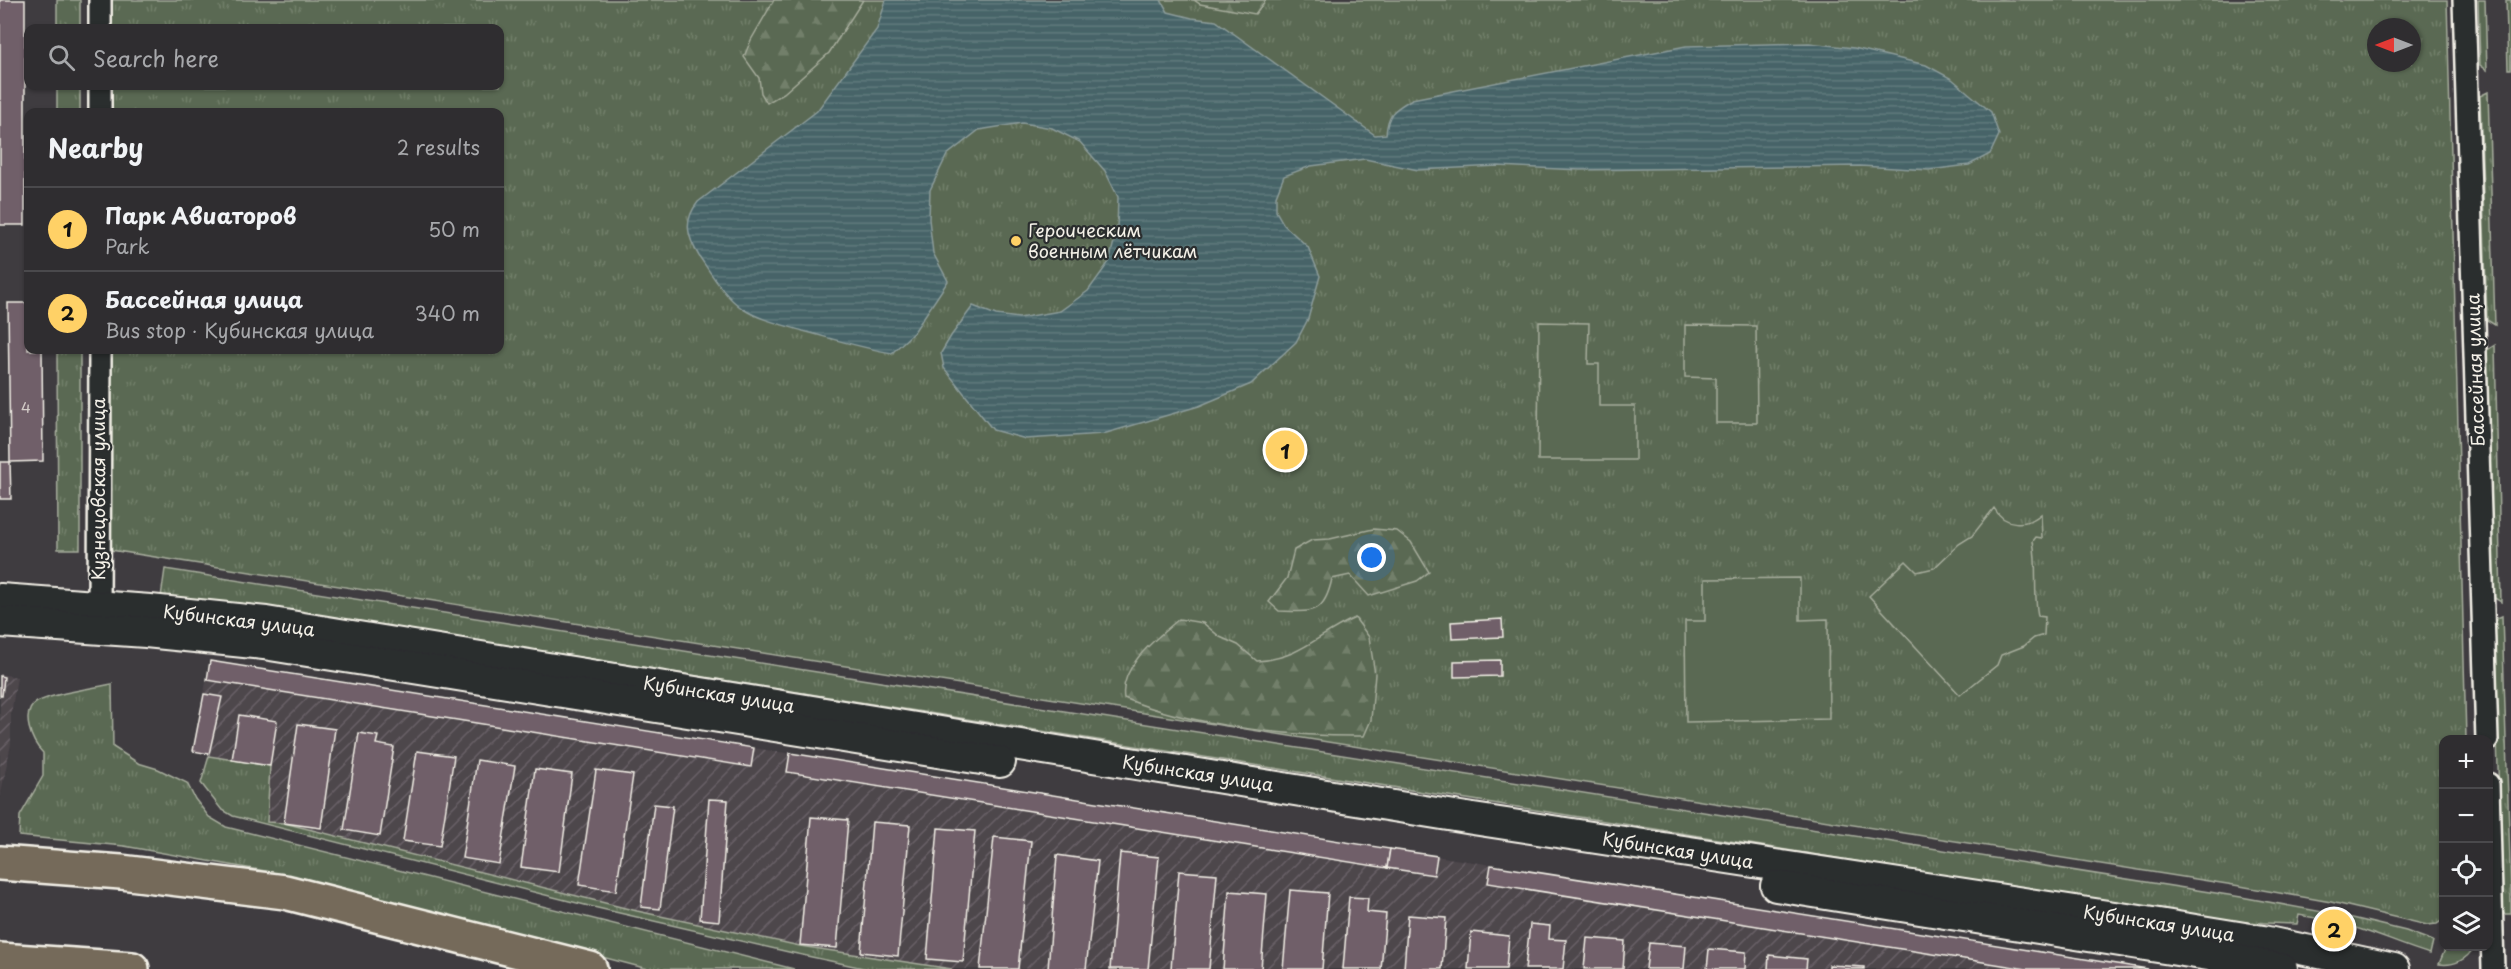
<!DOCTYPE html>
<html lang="en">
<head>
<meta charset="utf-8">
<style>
  body { margin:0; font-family:"Playpen Sans",sans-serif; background:#3b393c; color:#f1f3f6 }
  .controls { position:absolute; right:18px; bottom:18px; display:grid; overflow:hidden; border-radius:12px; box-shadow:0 2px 4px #0004 }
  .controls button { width:54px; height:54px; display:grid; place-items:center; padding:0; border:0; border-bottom:2px solid #4a494c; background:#2f2d30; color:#f1f3f6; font:30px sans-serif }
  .compass { position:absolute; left:2367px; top:18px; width:54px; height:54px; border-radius:50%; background:#2f2d30; box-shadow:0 2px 4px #0004; rotate:270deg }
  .you { position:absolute; left:1372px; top:558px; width:21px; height:21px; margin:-15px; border:4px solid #fff; border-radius:50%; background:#1a73e8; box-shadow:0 0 0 9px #1a73e833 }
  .badge { display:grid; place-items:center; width:39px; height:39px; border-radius:50%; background:#ffd166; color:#111; font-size:20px; font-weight:700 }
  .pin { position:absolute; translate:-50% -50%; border:3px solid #fff; box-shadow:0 2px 6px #0006 }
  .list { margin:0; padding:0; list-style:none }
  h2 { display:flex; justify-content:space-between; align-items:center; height:78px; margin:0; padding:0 24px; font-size:26px }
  h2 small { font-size:20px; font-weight:400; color:#a7a8ab }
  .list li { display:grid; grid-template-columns:39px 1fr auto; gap:18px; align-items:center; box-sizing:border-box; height:84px; padding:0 24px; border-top:2px solid #4a494c }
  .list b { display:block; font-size:22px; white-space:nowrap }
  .list p { margin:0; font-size:20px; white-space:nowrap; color:#a7a8ab }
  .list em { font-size:20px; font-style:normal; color:#a7a8ab }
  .icon { flex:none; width:33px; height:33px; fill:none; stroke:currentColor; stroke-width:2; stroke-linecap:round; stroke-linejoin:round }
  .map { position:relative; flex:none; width:2511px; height:969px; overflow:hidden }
  .search { position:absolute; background:#2f2d30; box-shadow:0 2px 4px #0004; left:24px; top:24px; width:480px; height:66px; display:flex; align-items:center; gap:15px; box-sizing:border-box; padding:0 21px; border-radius:12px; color:#a7a8ab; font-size:22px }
  .panel { position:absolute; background:#2f2d30; box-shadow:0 2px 4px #0004; left:24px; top:108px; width:480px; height:246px; border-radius:12px }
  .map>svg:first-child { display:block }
</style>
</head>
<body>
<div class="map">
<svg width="2511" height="969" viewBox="0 0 2511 969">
  <defs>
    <pattern id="industrial-furrows" width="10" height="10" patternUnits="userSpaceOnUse" patternTransform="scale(1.5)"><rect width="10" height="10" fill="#4e464c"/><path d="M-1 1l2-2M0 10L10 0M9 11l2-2" fill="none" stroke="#686166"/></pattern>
    <pattern id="grass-tufts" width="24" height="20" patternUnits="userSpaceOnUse" patternTransform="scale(1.5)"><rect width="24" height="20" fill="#5a6952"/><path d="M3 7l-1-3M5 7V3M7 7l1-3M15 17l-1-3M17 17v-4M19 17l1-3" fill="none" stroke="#727f6b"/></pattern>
    <pattern id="forest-firs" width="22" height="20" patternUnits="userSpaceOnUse" patternTransform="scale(1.5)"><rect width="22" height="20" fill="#5a6952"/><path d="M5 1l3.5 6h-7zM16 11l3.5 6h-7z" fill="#727f6b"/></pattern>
    <pattern id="water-rules" width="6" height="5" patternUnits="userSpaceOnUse" patternTransform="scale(1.5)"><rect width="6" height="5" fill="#466467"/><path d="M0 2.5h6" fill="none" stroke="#617b7d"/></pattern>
  </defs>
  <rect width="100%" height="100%" fill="#3f3c40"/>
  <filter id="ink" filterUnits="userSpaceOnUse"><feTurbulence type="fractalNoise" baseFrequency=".0167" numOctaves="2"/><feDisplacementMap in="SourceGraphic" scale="12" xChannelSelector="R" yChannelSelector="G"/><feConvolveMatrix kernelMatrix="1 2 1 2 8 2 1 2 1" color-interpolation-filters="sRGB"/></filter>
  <g filter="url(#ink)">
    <g fill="url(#industrial-furrows)">
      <polygon points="210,661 754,748 2148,969 952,969 800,946 637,911 284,823 267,822 270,766 222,760 209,754 193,751"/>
      <polygon points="0,674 17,677 11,714 11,744 0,797"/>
    </g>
    <g fill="url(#grass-tufts)" stroke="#a7ad9d" stroke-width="1.5" fill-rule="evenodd">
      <rect x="57" y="0" width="23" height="28"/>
      <path d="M111 0H2447L2466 739 2444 740V919L2437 924 2427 925 2331 902 2240 886 111 550V350H500V112H111V86H500V28H111ZM2376 27H2412V63H2376Z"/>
      <polygon points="2478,0 2485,0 2487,70 2480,65"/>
      <rect x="57" y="86" width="23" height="26"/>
      <polygon points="2488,92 2495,325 2487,320 2480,96"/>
      <polygon points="2495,345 2501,602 2493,597 2487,350"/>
      <polygon points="57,350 80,350 80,549 58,549"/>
      <polygon points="165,569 2241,897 2323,912 2321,919 2299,915 2297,924 2237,922 347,620 161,597"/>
      <polygon points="2502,616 2511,893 2511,914 2503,914 2493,620"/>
      <path d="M112 684 113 747 138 763 158 769 187 783 195 799 209 817 226 827 794 969H648L293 876 124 846 19 836 20 816 43 776V753C32 742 19 713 37 702 53 693 93 688 112 684Z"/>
      <polygon points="209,756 270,766 267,822 284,823 637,911 800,946 952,969 868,969 793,953 589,906 233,816 221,809 201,783"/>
      <path d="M2332 913 2406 931 2433 941 2430 954C2396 944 2365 928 2330 921Z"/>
      <path d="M2446 947V946L2474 947C2467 960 2454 966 2439 964Z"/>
    </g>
    <g fill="url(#forest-firs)" stroke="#a7ad9d" stroke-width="1.5">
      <polygon points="774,0 863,0 829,53 784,93 767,103 761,93 759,78 744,57 751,40"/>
      <polygon points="1194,0 1266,0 1255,14 1200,4"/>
      <polygon points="2506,0 2511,0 2511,69 2508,69"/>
      <path d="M1373 529 1397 531 1411 542 1429 572 1417 581 1369 596 1350 575 1332 579C1324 615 1313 612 1279 611L1269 602 1287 578 1294 550 1312 540 1330 539Z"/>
      <path d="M1355 618 1369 637 1375 674 1371 720 1364 736C1291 737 1191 726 1124 698 1119 666 1157 638 1179 619L1203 623 1220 637 1238 645 1257 661C1302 658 1316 635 1355 618Z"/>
    </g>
    <g fill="#5a6952" stroke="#a7ad9d" stroke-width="1.5">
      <polygon points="1539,322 1589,323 1588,364 1599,364 1599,406 1635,406 1635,460 1538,460"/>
      <polygon points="1685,325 1756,326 1757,423 1716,423 1716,378 1685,377"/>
      <path d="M1994 508C2004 526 2026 527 2041 514L2042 538 2036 537 2033 541C2038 566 2033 591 2038 616L2045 617 2044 635 2034 638 2024 646 2001 655 1997 665 1960 695 1869 596 1906 561 1917 572 1934 568 1959 544 1972 536Z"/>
      <polygon points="1800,578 1800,620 1828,619 1829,719 1686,722 1685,621 1705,621 1705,579"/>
    </g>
    <path fill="url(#water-rules)" stroke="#8c9c9b" stroke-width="1.5" d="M886 0H1161L1168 12 1192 18 1216 21 1375 135 1386 134C1388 112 1394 110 1412 99L1686 46 1809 43 1854 48 1926 65 1952 79 1991 112 1999 135 1990 154 1969 165 1929 170 1860 166 1580 170 1498 166 1418 170 1365 159 1311 166 1284 176 1276 196V211L1284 225 1308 247 1320 276 1308 319 1296 342 1251 384 1199 406 1103 434 1026 439 993 430 944 368 941 353 951 336 973 306 996 315 1019 318 1060 311 1088 291 1109 262 1117 229 1118 197 1105 171 1080 142 1052 128 1022 123 979 130 947 155 930 190 929 219 933 253 948 281 914 332 892 353C862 348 833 339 803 331 784 325 760 320 743 309 724 296 712 275 699 256 687 236 683 221 698 202L817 111 877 29Z"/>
    <g fill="#705f69" stroke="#f4f1e8" stroke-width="1.5">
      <rect x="0" y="0" width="25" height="225"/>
      <polygon points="8,303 28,303 28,350 42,350 43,461 10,462"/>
      <polygon points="0,462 10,462 11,499 0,499"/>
      <polygon points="1502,619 1503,637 1452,639 1451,622"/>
      <polygon points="1500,660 1500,676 1454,677 1454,661"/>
      <polygon points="210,661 754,748 751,767 207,680"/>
      <polygon points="0,676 4,677 2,696 0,696"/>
      <polygon points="204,694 222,697 209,754 193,751"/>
      <polygon points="239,715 277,721 270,766 232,760"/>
      <polygon points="298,724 335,729 321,828 284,823"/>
      <polygon points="359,733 378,736 376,744 394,747 380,836 344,830"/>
      <polygon points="417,751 454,756 440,846 403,841"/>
      <polygon points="790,753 1390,849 1387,868 787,772"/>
      <polygon points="477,760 515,766 499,864 462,858"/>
      <polygon points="535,769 572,774 559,872 521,867"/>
      <polygon points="596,770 633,775 616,891 579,885"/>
      <polygon points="709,799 728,800 719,921 700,919"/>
      <polygon points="654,804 673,806 660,909 641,907"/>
      <polygon points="811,817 848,820 837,948 800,945"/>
      <polygon points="872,822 910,825 898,956 861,952"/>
      <polygon points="938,828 975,831 963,962 927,959"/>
      <polygon points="994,837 1031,841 1018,969 980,969"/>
      <polygon points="1390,849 1437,856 1434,875 1387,868"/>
      <polygon points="1120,853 1159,857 1148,969 1110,969"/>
      <polygon points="1057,855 1098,861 1086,969 1048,969"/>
      <polygon points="1491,865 2148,969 2027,969 1488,883"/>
      <polygon points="1179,871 1217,874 1209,969 1171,969"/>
      <polygon points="1290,890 1328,893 1322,969 1283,969"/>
      <polygon points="1229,891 1267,894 1261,969 1223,969"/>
      <polygon points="1349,897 1368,898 1367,912 1386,914 1381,969 1343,969"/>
      <polygon points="1408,915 1446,918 1442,969 1404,969"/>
      <polygon points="1530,924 1550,926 1549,939 1566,940 1563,969 1525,969"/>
      <polygon points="1471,932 1509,936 1506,969 1468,969"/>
      <polygon points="1587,938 1625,941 1623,969 1584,969"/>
      <polygon points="1649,943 1686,946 1684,969 1646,969"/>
      <polygon points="1709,949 1746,952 1745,969 1707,969"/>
      <polygon points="1769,955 1807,959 1806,969 1768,969"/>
      <polygon points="1829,965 1864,967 1864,969 1829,969"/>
    </g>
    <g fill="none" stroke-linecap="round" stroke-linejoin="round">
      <g stroke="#f4f1e8" stroke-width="26">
        <g id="street">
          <polyline points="2464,0 2487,740"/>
          <polyline points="100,28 100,0"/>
          <polyline points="100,112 100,86"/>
          <polyline points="99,619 100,350"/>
          <polyline points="2488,784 2493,969"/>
        </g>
      </g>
      <g stroke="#f4f1e8" stroke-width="34">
        <g id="secondary">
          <polyline points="0,599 150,610 266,622 1473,819 2134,920 2263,941 2394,969"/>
          <polyline points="0,622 146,632 264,644 1000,762"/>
          <polyline points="1776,886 2227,958 2282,969"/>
        </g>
      </g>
      <g stroke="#f4f1e8" stroke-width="38">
        <polyline id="primary" points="0,863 121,872 285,892 590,969"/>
      </g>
      <g stroke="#f4f1e8" stroke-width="38">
        <polyline id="highway" points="0,960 132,969"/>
      </g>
      <use href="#street" stroke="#2a2d2e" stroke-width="21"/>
      <use href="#secondary" stroke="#2a2d2e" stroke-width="30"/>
      <use href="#primary" stroke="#746a5a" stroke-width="33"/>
      <use href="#highway" stroke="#746a5a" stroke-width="33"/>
    </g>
  </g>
  <circle fill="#ffd166" stroke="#2a2d2e" stroke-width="2" cx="1016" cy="241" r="6"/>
  <g text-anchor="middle" stroke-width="4.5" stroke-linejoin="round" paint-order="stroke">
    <g font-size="15" fill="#d3ccc8">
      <text x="26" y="413">4</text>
    </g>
    <g font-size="18" fill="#f4f1e8" stroke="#2a2d2e" text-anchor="start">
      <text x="1028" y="237">Героическим<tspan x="1028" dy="21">военным лётчикам</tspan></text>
    </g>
    <g font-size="18" fill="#f4f1e8" stroke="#2a2d2e">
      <text transform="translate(2476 370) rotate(-92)" y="6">Бассейная улица</text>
      <text transform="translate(99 489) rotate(-90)" y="6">Кузнецовская улица</text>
      <text transform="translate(239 621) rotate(7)" y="6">Кубинская улица</text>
      <text transform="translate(719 695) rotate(9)" y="6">Кубинская улица</text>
      <text transform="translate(1198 774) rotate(9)" y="6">Кубинская улица</text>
      <text transform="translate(1678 851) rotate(9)" y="6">Кубинская улица</text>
      <text transform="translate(2159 924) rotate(9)" y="6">Кубинская улица</text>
    </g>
  </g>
</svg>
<div class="controls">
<button>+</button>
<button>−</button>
<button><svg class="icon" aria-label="locate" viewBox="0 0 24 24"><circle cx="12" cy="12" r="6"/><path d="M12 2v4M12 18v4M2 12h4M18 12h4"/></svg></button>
<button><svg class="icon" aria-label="layers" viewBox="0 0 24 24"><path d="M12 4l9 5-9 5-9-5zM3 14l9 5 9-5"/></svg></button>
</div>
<svg class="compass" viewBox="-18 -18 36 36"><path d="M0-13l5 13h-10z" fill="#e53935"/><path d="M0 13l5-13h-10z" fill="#a7a8ab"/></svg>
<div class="you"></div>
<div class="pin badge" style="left:1285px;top:450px">1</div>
<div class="pin badge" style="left:2334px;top:929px">2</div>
<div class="search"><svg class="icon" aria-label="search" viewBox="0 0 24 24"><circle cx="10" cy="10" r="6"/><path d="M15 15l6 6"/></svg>Search here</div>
<section class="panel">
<h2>Nearby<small>2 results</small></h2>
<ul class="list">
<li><span class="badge">1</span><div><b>Парк Авиаторов</b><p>Park</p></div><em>50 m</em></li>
<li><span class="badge">2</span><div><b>Бассейная улица</b><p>Bus stop · Кубинская улица</p></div><em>340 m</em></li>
</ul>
</section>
</div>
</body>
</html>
